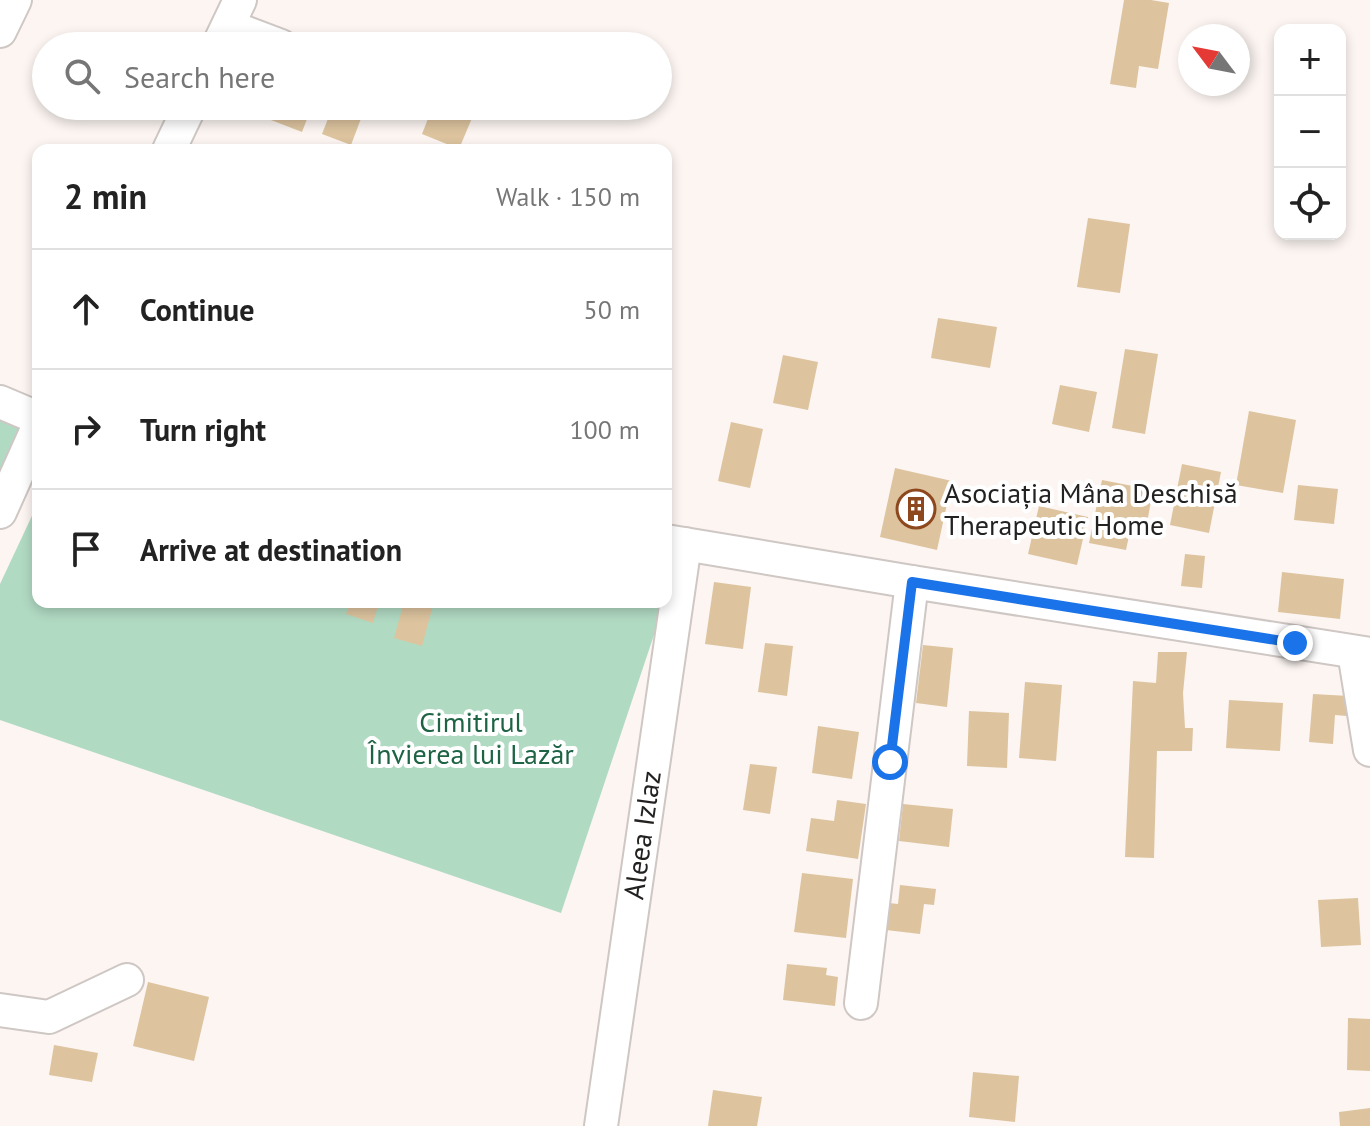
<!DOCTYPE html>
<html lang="en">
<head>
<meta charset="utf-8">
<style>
  body { margin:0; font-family:"PT Sans",sans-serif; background:#f6f6f6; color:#222 }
  .controls { position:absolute; right:24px; top:24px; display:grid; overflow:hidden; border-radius:16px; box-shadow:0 4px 12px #0003 }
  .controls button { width:72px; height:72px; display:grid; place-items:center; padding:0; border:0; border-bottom:2px solid #e0e0e0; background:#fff; color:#222; font:40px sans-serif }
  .compass { position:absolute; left:1178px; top:24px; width:72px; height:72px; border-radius:50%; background:#fff; box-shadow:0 4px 12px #0003; rotate:302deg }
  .stop { position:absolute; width:24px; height:24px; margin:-18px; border:6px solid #1a73e8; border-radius:50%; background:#fff }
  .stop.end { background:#1a73e8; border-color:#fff; box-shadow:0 2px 8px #0008 }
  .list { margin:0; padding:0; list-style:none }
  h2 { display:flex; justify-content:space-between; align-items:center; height:104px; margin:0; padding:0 32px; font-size:34px }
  h2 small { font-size:26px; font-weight:400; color:#767676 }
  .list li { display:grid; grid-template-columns:52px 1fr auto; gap:24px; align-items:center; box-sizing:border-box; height:120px; padding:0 32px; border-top:2px solid #e0e0e0 }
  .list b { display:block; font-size:30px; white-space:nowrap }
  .list em { font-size:26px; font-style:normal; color:#767676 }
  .icon { flex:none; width:44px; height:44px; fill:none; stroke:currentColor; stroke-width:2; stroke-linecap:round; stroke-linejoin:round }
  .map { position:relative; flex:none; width:1370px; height:1126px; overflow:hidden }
  .search { position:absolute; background:#fff; box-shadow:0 4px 12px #0003; left:32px; top:32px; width:640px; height:88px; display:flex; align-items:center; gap:20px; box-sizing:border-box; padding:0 28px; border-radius:44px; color:#767676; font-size:30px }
  .panel { position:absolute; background:#fff; box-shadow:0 4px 12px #0003; left:32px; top:144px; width:640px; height:464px; border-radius:16px }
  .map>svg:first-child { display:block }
</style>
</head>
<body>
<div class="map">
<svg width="1370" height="1126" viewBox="0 0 1370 1126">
  <rect width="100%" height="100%" fill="#fcf5f2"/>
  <g fill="#b1dac3">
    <polygon points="0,418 24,428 0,478"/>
    <polygon points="38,503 38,602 665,602 561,913 0,720 0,584"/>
  </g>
  <g fill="#ddc49f">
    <polygon points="1124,0 1151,0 1169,3 1158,69 1139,66 1136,88 1110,84"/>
    <polygon points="277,106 312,106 302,132 271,120"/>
    <polygon points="333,106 359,106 365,108 351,145 322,134"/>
    <polygon points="433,106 442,106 472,118 459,149 422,134"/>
    <polygon points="1088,218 1130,224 1120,293 1077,287"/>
    <polygon points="938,318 997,327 990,368 931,358"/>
    <polygon points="1125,349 1158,354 1145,434 1112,428"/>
    <polygon points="783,355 818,362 808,410 773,403"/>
    <polygon points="1060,385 1097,392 1089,432 1052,424"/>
    <polygon points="1249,411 1296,420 1283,493 1236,485"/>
    <polygon points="731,422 763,429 750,488 718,481"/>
    <polygon points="1182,464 1221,472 1209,533 1170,525"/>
    <polygon points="895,468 952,481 937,550 880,537"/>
    <polygon points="1102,480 1153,490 1145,534 1130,531 1126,550 1089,543"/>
    <polygon points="1298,485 1338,489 1334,524 1294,520"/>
    <polygon points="1039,506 1088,517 1077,565 1028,554"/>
    <polygon points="1185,554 1205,556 1202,588 1181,586"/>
    <polygon points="1282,572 1344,579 1340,619 1278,612"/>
    <polygon points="714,582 751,587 743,649 705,644"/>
    <polygon points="350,602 379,602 373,623 346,614"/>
    <polygon points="404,602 434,602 422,646 394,638"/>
    <polygon points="765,643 793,646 787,696 758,692"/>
    <polygon points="923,645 953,648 947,707 916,703"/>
    <polygon points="1158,652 1187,652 1183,693 1185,728 1193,728 1192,751 1157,751 1154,858 1125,857 1133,681 1156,683"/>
    <polygon points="1025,682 1062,685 1056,761 1019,758"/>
    <polygon points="1313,694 1349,696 1347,716 1335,715 1333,744 1309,742"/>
    <polygon points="1229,700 1283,703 1280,751 1226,748"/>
    <polygon points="969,711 1009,713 1007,768 967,766"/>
    <polygon points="818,726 859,732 852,779 812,773"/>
    <polygon points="750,764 777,767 770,814 743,810"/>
    <polygon points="837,800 866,804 858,859 806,851 811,818 834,821"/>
    <polygon points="903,804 953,809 949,847 899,841"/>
    <polygon points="802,873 853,879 846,938 794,932"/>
    <polygon points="900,885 936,889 934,905 924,904 920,934 886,930 889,903 898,904"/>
    <polygon points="1358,898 1361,945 1321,947 1318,900"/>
    <polygon points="787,964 827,968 826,975 838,977 835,1006 783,1000"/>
    <polygon points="148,982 209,997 194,1061 133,1046"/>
    <polygon points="1348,1018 1370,1019 1370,1071 1347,1070"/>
    <polygon points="54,1045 98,1053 92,1082 49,1075"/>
    <polygon points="973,1072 1019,1076 1015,1122 969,1117"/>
    <polygon points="713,1090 762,1097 757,1126 708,1126"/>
    <polygon points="1370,1108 1370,1126 1340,1126 1339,1112"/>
  </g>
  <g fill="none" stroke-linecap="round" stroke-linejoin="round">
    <g stroke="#cec7c4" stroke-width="36">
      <g id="minor">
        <polyline points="228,26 281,46"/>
        <polyline points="0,31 15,0"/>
        <polyline points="218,46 240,0"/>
        <polyline points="169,150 190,106"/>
        <polyline points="0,402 38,418"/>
        <polyline points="0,512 38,427"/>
        <polyline points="666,541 912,582 1370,654"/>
        <polyline points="1354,652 1370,750"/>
        <polyline points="861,1003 912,582"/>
        <polyline points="0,1010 49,1017 127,980"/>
        <polyline points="601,1126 685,544"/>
      </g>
    </g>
    <use href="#minor" stroke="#fff" stroke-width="32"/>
  </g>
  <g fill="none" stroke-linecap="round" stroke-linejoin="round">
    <polyline stroke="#1a73e8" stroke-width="10" points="890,762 912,582 1295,643"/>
  </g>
  <defs>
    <g id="building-ring" transform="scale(2)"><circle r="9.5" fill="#fff" stroke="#8d481e" stroke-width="1.5"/><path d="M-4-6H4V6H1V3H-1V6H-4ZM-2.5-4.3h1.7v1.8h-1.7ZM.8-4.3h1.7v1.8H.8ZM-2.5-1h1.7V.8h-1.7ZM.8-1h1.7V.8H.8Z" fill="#8d481e"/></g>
  </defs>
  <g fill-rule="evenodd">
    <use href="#building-ring" x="916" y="509"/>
  </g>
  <g text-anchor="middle" stroke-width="8" stroke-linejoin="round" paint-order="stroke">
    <g font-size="28" fill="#242221" stroke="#fff" text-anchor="start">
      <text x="944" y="503">Asociația Mâna Deschisă<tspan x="944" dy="32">Therapeutic Home</tspan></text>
    </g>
    <g font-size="28" fill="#1d6344" stroke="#fff">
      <text x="471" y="732">Cimitirul<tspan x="471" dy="32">Învierea lui Lazăr</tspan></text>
    </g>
    <g font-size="28" fill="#242221" stroke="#fff">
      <text transform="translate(642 835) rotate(-82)" y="10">Aleea Izlaz</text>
    </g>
  </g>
</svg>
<div class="controls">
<button>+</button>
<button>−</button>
<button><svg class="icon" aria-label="locate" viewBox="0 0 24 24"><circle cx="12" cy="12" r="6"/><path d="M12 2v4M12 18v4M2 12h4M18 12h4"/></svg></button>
</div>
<svg class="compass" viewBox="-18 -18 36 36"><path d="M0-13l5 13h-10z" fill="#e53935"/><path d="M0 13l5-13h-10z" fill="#767676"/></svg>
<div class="stop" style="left:890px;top:762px"></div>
<div class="stop end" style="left:1295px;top:643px"></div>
<div class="search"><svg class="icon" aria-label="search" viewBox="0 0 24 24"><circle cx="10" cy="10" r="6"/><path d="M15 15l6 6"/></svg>Search here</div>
<section class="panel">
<h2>2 min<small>Walk · 150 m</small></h2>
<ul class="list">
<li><svg class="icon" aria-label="ahead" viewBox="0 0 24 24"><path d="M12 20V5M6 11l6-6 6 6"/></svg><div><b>Continue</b></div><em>50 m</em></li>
<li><svg class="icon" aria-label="right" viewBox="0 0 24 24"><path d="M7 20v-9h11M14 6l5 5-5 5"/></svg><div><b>Turn right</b></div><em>100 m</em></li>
<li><svg class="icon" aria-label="arrive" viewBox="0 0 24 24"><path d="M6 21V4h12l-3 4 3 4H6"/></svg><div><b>Arrive at destination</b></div></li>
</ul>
</section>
</div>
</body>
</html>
